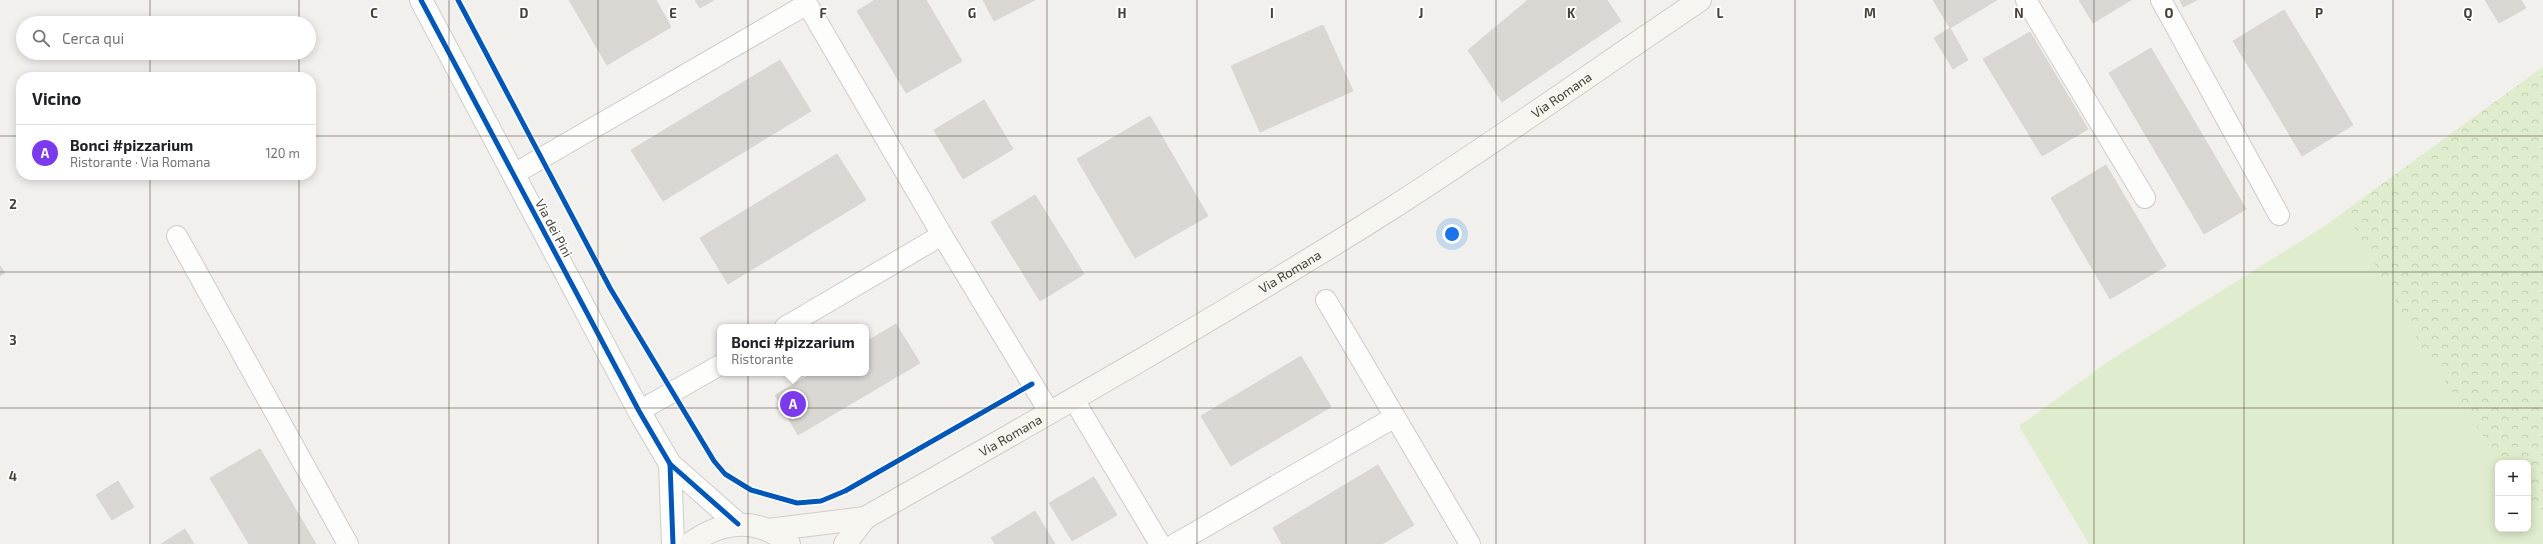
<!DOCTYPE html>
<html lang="it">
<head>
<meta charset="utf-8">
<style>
  body { margin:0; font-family:"Exo 2",sans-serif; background:#f6f6f6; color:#202124 }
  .controls { position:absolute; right:12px; bottom:12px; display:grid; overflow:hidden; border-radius:8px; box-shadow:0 2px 10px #0003 }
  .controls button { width:36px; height:36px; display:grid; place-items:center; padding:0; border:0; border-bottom:1px solid #e0e0e0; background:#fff; color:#202124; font:20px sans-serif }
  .you { position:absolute; left:1452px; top:234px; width:14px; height:14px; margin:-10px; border:3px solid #fff; border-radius:50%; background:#1a73e8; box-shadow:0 0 0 6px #1a73e833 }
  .badge { display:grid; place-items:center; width:26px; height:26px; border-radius:50%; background:#7c3aed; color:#fff; font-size:13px; font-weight:700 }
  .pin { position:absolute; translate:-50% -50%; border:2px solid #fff; box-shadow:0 1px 4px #0006 }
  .popup { position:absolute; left:717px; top:324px; width:152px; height:52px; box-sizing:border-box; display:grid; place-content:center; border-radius:8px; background:#fff; filter:drop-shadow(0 1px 3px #0005); font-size:13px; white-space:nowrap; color:#757577 }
  .popup b { font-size:15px; color:#202124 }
  .popup::after { content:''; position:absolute; left:50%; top:100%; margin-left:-8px; border:8px solid transparent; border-top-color:#fff }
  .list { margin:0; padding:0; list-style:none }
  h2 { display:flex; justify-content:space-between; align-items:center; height:52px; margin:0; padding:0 16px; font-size:17px }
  h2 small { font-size:13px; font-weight:400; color:#757577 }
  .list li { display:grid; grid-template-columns:26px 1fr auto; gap:12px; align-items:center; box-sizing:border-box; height:56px; padding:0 16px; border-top:1px solid #e0e0e0 }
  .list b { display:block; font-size:15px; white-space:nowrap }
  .list p { margin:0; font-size:13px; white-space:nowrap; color:#757577 }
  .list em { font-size:13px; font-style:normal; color:#757577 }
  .icon { flex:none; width:22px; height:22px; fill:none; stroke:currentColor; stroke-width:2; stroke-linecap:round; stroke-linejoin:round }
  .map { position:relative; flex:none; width:2543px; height:544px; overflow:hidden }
  .search { position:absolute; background:#fff; box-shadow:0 2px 10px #0003; left:16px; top:16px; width:300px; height:44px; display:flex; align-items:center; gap:10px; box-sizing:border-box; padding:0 14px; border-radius:22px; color:#757577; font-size:15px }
  .panel { position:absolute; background:#fff; box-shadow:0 2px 10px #0003; left:16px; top:72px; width:300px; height:108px; border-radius:16px }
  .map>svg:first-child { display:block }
</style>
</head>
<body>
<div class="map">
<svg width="2543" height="544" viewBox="0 0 2543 544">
  <defs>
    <pattern id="forest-crowns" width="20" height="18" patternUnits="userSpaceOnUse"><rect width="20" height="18" fill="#dfeccd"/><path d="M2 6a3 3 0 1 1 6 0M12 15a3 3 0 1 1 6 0" fill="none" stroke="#c1ccb1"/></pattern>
  </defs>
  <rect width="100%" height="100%" fill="#f1f0ec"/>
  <path fill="#dfeccd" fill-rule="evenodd" d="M2543 67V544H2089L2019 426 2112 359 2325 226ZM2498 463H2528V529H2498Z"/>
  <polygon fill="url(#forest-crowns)" points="2543,67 2543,513 2528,496 2528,463 2502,463 2424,351 2345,211"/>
  <g fill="#dad7d3" stroke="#dad7d2">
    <polygon points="569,0 656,0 671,27 607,65"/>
    <polygon points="695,0 714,0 700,8"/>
    <polygon points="875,0 926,0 962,61 906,93 857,11"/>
    <polygon points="983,0 1035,0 994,21"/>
    <polygon points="1528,0 1607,0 1621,21 1502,102 1468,50"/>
    <polygon points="1933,0 1997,0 1950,28"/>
    <polygon points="2079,0 2131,0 2093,23"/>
    <polygon points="2180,0 2197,0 2183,7"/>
    <polygon points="2485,0 2521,0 2526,8 2499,23"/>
    <polygon points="2284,10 2314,59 2263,90 2233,41"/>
    <polygon points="1323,25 1353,91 1260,132 1231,66"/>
    <polygon points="1950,28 1968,60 1953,69 1934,38"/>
    <polygon points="2030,32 2088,129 2042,156 1983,59"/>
    <polygon points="2151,48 2246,209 2204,234 2109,73"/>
    <polygon points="2314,59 2353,125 2302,156 2263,90"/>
    <polygon points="780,60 811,111 663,201 631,150"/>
    <polygon points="984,100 1013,149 963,179 934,130"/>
    <polygon points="1150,116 1208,216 1135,258 1077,159"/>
    <polygon points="837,154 866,200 728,284 700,238"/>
    <polygon points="2106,165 2166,266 2110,299 2051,198"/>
    <polygon points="1035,195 1084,274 1040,301 991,222"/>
    <polygon points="0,266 5,273 0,276"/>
    <polygon points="896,324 920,363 798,435 775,395 813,373 866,373 866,342"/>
    <polygon points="1301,356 1331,407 1231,466 1201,416"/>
    <polygon points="260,449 316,544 249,544 210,478"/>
    <polygon points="1378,465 1414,525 1382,544 1282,544 1273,528"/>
    <polygon points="1094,477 1117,515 1072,541 1049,503"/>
    <polygon points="118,481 134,507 112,520 96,495"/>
    <polygon points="1035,511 1055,544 995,544 991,538"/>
    <polygon points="185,529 194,544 161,544"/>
  </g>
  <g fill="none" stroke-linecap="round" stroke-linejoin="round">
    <g stroke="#ceccc8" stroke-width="22">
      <g id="service">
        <polyline points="2026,0 2145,198"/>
        <polyline points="2161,0 2279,215"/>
        <polyline points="514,174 807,4 942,235 1050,413"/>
        <polyline points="177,236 348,544"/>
        <polyline points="1326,300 1470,544"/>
        <polyline points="785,327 942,235"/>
        <polyline points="1074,400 1160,544"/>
        <polyline points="639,411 720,365"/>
        <polyline points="1175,544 1395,417"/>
      </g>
    </g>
    <g stroke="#ceccc8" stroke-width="24">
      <g id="tertiary">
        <polyline points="421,0 639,411 670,464 738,524"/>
        <polyline points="670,464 673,544"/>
      </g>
    </g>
    <g stroke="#d1cdc3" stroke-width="24">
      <g id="secondary">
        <polyline points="768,530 865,518"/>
        <path d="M690 544C721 520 759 517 789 544"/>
        <path id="s1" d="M845 544 865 518C1041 418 1218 318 1389 210 1494 143 1596 70 1700 0"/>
      </g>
    </g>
    <use href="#service" stroke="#fdfdfc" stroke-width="20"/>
    <use href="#tertiary" stroke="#fdfdfc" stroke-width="22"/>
    <use href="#secondary" stroke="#f7f5f0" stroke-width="22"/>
    <g stroke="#fff" stroke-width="8">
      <g id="cycleway">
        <polyline points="421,0 639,411 670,464 738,524"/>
        <polyline points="458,0 610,288 714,461 725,474 751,490 797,503 821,501 845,491 1032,384"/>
        <polyline points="670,464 673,544"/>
      </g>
    </g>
    <use href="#cycleway" stroke="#0057b8" stroke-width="5"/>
  </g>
  <path fill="none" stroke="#484138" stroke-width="1" stroke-opacity="0.55" d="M150 0V23M299 0V23M449 0V544M598 0V544M748 0V544M898 0V544M1047 0V544M1197 0V544M1346 0V544M1496 0V544M1645 0V544M1795 0V544M1945 0V544M2094 0V544M2244 0V544M2393 0V544M150 53V77M299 53V77M0 136H21M311 136H2543M150 175V544M299 175V544M0 272H2543M0 408H2543"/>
  <g text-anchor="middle" stroke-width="3.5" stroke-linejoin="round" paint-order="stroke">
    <g font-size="13" fill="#484138" stroke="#fff">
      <text dy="5" stroke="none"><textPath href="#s1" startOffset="848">Via Romana</textPath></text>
      <text transform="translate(554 228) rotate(62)" y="5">Via dei Pini</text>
      <text dy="5" stroke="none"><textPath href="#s1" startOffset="524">Via Romana</textPath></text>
      <text dy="5" stroke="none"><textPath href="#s1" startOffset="200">Via Romana</textPath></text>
    </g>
  </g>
  <g font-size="13" text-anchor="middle" font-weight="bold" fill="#484138" stroke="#fff" stroke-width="3.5" stroke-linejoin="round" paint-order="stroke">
    <text x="374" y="18">C</text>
    <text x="524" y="18">D</text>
    <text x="673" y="18">E</text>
    <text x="823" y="18">F</text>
    <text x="972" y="18">G</text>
    <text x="1122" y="18">H</text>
    <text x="1272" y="18">I</text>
    <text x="1421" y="18">J</text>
    <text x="1571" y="18">K</text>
    <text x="1720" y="18">L</text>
    <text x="1870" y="18">M</text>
    <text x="2019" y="18">N</text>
    <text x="2169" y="18">O</text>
    <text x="2319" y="18">P</text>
    <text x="2468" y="18">Q</text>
    <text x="13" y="209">2</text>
    <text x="13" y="345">3</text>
    <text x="13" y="481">4</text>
  </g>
</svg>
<div class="controls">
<button>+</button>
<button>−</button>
</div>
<div class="you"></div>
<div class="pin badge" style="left:793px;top:404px">A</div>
<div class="popup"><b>Bonci #pizzarium</b>Ristorante</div>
<div class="search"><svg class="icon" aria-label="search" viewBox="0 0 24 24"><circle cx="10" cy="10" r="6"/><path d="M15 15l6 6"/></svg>Cerca qui</div>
<section class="panel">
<h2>Vicino<small></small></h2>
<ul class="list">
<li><span class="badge">A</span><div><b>Bonci #pizzarium</b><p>Ristorante · Via Romana</p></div><em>120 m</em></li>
</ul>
</section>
</div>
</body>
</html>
